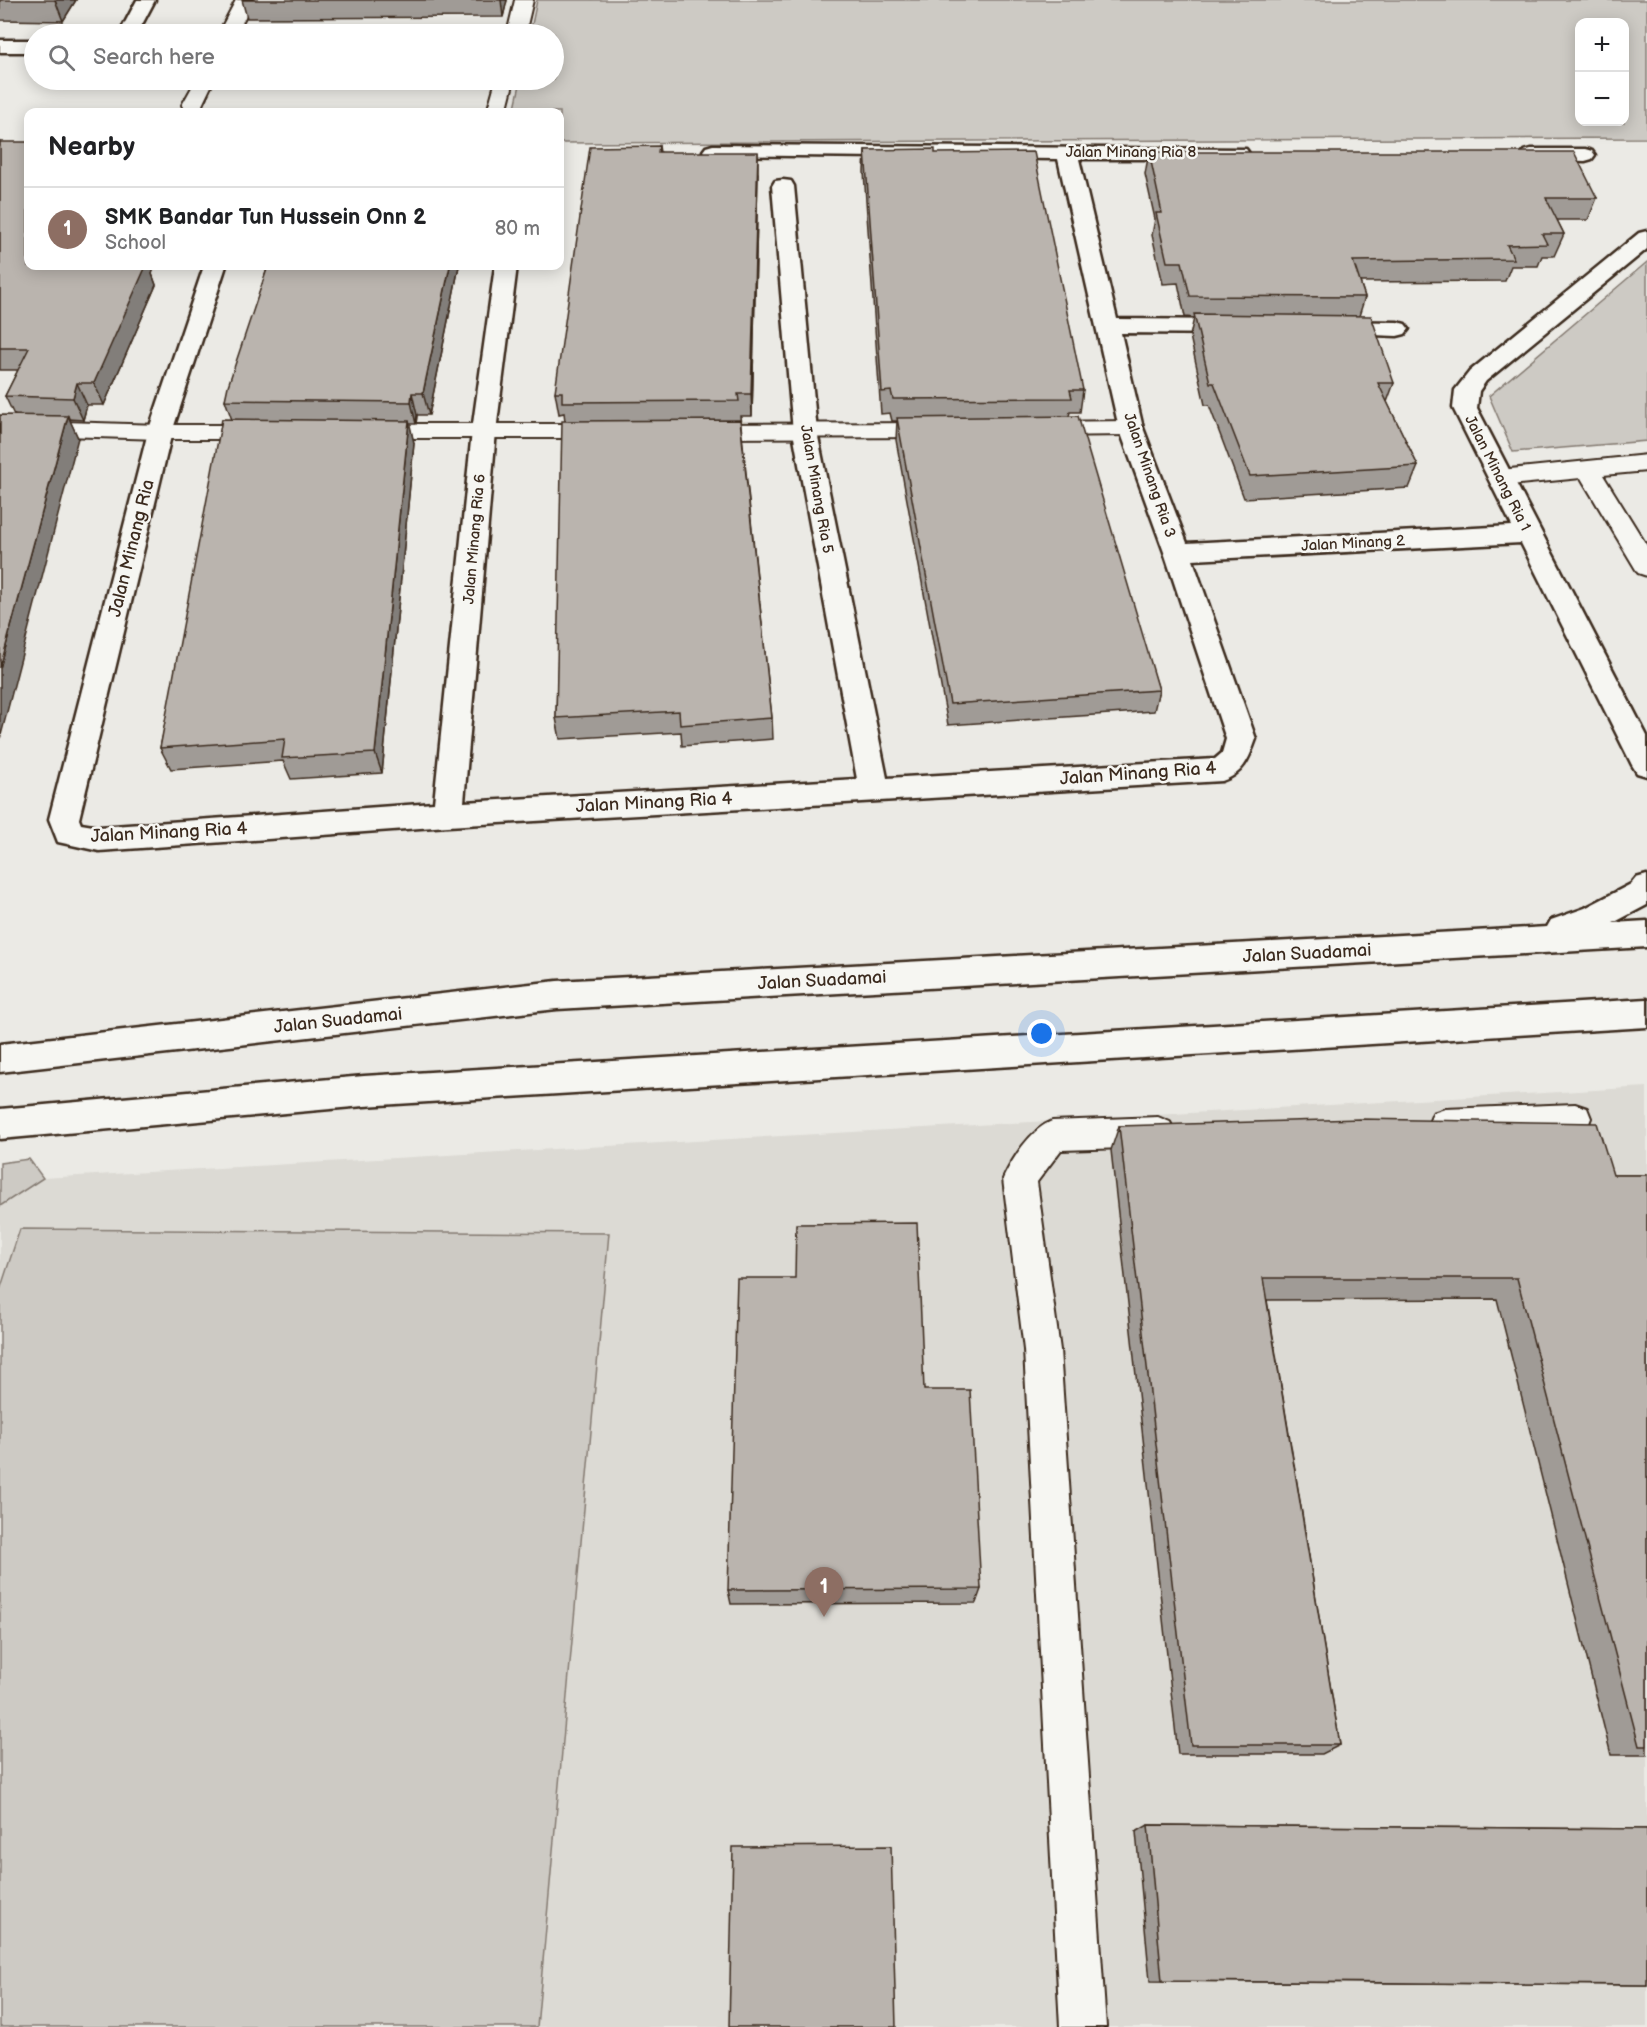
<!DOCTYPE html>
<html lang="en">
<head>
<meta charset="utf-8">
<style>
  body { margin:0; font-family:"Balsamiq Sans",sans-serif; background:#f6f6f6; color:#202124 }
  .controls { position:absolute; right:18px; top:18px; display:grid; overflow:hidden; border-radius:12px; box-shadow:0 3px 15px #0003 }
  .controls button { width:54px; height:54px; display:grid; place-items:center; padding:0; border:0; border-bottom:2px solid #e0e0e0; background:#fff; color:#202124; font:30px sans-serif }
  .you { position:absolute; left:1042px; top:1034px; width:21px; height:21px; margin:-15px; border:4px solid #fff; border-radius:50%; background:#1a73e8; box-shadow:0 0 0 9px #1a73e833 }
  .badge { display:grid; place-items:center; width:39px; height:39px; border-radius:50%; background:#b45309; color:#fff; font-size:20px; font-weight:700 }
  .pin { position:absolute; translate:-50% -50px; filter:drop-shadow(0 2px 3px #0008) }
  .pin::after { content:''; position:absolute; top:32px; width:21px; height:18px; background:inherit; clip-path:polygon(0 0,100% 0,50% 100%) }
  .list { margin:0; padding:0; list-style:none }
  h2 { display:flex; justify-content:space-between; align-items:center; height:78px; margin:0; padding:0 24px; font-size:26px }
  h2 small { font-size:20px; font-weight:400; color:#757577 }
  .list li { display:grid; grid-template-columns:39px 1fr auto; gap:18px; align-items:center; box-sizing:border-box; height:84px; padding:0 24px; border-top:2px solid #e0e0e0 }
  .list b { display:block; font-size:22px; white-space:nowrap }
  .list p { margin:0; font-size:20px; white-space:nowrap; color:#757577 }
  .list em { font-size:20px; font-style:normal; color:#757577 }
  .icon { flex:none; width:33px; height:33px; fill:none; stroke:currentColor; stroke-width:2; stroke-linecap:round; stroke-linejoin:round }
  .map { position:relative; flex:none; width:1647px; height:2027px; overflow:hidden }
  .search { position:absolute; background:#fff; box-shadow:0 3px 15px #0003; left:24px; top:24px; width:540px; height:66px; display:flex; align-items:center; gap:15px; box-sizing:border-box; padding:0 21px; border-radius:33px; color:#757577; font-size:22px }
  .panel { position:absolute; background:#fff; box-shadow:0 3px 15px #0003; left:24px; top:108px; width:540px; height:162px; border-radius:12px }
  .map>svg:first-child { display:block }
</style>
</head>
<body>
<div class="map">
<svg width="1647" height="2027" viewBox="0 0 1647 2027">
  <rect width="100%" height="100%" fill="#ebeae5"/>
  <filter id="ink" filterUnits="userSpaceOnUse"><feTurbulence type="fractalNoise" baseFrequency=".0167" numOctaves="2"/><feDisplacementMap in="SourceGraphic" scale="12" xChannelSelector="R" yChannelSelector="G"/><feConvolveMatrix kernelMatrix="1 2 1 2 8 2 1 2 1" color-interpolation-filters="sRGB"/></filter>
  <g filter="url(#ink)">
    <polygon fill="#dcdad4" points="1647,1087 1647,2027 0,2027 0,1206 43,1178"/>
    <g fill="#cdcac4" stroke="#847a71" stroke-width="1.5" fill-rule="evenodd">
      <path d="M537 0H1647V138L560 143V112H514L521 80H554V34H530ZM1624 22V122H1580V22Z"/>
      <polygon points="1647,262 1647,441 1513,452 1489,396"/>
      <polygon points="29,1159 43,1178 0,1206 0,1163"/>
      <polygon points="20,1229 609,1233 537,2027 0,2027 0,1290"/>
    </g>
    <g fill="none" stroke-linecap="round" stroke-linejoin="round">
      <g stroke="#3b2a1e" stroke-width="4">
        <g id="service">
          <polygon points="236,0 254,0 236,34 218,34"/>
          <polygon points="515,0 533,0 525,34 507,34"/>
          <polygon points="196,80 214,80 202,105 204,112 186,112 182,105"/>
          <polygon points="496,80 514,80 506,112 487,112"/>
          <polygon points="0,420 160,425 263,425 271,427 275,432 271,437 263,439 160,439 0,434"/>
          <polygon points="1131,421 1139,423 1143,428 1139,433 1131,435 1039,436 1031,434 1027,429 1031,424 1039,422"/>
          <polygon points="938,423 946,425 950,430 946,435 938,437 700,438 692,436 688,431 692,426 700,424"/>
          <polygon points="370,424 605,424 613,426 617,431 613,436 605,438 370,438 362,436 358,431 362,426"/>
          <polygon points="1647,455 1647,471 1603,475 1647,546 1647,576 1638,573 1581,478 1500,486 1491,484 1488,478 1491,472 1500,470"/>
          <polygon points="1575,1104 1587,1108 1591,1118 1587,1128 1575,1132 1445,1137 1433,1133 1429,1123 1433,1113 1445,1109"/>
          <path d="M1158 1117 1170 1122 1175 1132 1170 1142 1158 1147 1061 1150 1037 1182 1060 1350 1106 2027H1060L1024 1350 1003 1179C1012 1159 1031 1129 1052 1121Z"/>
        </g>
      </g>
      <g stroke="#3b2a1e" stroke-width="5">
        <g id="minor">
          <polygon points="137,0 155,0 137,34 119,34"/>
          <rect x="0" y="40" width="34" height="12"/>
          <path d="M713 145 1246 149 1249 153 1246 157 1239 159H1079L1117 319 1237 320 1245 322 1249 327 1245 332 1237 334 1121 333 1143 428 1187 543 1512 526 1453 408 1455 390 1470 371 1639 233 1647 231V249L1486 381 1479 391 1477 408 1647 736V776L1637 773 1632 765 1521 543 1193 560 1256 739C1249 759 1243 774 1222 781L448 826 99 851 58 842 49 819 148 432 204 266H226L172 432 79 819 81 824 99 827 434 803 472 431 495 266H517L496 431 464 802 857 779 793 432 772 186 775 181 783 180 791 181 794 186 817 432 887 778 1215 759 1222 753 1226 739 1164 552 1119 428 1058 159 706 155 703 151 706 147Z"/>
          <polygon points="1531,149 1585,149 1592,151 1595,155 1592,159 1585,161 1524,159 1521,155 1524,151"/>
          <polygon points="1331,321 1397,322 1405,324 1409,329 1405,334 1397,336 1323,333 1319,328 1323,323"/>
        </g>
      </g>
      <g stroke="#3b2a1e" stroke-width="5">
        <g id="secondary">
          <polygon points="1647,875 1647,905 1613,923 1647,921 1647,947 557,1009 0,1072 0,1044 557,981 1547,927 1551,920 1585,908 1631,884 1636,878"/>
          <polygon points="1647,999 1647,1027 364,1106 0,1139 0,1109 364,1076"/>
        </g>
      </g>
      <use href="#service" fill="#f6f6f2" fill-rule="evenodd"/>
      <use href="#minor" fill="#f6f6f2" fill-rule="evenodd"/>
      <use href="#secondary" fill="#f6f6f2" fill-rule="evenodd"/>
    </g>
    <g fill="#a09b96" stroke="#3b2a1e" stroke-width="1.5">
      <polygon points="0,0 76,0 63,21 0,20"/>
      <polygon points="242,0 507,0 503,17 247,18"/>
      <polygon points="0,142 152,274 156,285 104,405 87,405 83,420 69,419 78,438 14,415 5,396 18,370 0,370"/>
      <polygon points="659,146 660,152 758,173 752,416 740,416 772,718 773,739 682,746 681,732 560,739 556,718 565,421 564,413 559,414 555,392"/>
      <polygon points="865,150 935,153 1083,390 1080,412 1070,412 1069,416 1159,690 1154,711 948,725 896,440 897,421 892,421 890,413 881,414 864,172"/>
      <polygon points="1149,152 1597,198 1588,220 1557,220 1564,234 1554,256 1542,256 1538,266 1511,266 1505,281 1360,282 1365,297 1359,316 1394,383 1387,402 1418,466 1409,488 1244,498 1209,405 1205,405 1190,336 1194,318 1185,317 1178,283 1163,284 1152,235 1155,219 1145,174"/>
      <polygon points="268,266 459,266 429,415 417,415 416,424 409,424 414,443 382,773 291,779 283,761 171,769 160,748 232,420 225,400"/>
      <polygon points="1119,1126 1613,1175 1647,1175 1647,1755 1611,1755 1497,1299 1267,1300 1340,1745 1322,1754 1178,1754 1111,1150"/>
      <polygon points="924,1390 981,1589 976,1603 731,1604 728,1590"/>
      <polygon points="1148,1825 1647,1829 1647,1985 1150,1981 1136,1832"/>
    </g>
    <g fill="#827e7a" stroke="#3b2a1e" stroke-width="1.5">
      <polygon points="55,0 76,0 63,21"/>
      <polygon points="501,0 507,0 503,17"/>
      <polygon points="758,152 758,173 752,416 751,394"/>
      <polygon points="140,266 155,266 152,274 156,285 104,405 94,383"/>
      <polygon points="450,266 459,266 429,415 423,393"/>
      <polygon points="77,383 87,405 83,420 73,398"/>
      <polygon points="412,393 417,415 416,424 411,402"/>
      <polygon points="68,416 78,438 0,739 0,668"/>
      <polygon points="409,421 414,443 382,773 375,753"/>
    </g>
    <g fill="#bab4ae" stroke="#3b2a1e" stroke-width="1.5">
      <polygon points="0,142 28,142 28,266 146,266 94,383 77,383 73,398 5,396 29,348 0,348"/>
      <polygon points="659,146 658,152 758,152 751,394 738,394 739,401 562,402 562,392 555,392 590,147"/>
      <polygon points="935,149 935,153 1034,152 1083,390 1070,390 1072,398 893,399 891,391 882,392 865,150"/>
      <polygon points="1149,152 1574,152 1597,198 1546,198 1564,234 1542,234 1547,244 1507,245 1514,259 1353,261 1365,297 1190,296 1182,262 1167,262 1156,213 1162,213"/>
      <polygon points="268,266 450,266 423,393 412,393 411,402 225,400 228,386"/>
      <polygon points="1194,314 1371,316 1394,383 1378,383 1418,466 1250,476 1214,383 1210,383"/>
      <polygon points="0,415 68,416 0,668"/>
      <polygon points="1078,416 1159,690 950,704 897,418"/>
      <polygon points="222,419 409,421 375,753 282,758 285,739 160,748"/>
      <polygon points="740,420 772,718 680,725 679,711 556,718 562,421"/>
      <polygon points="1360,1119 1597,1123 1613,1175 1647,1175 1647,1746 1639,1746 1517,1278 1263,1278 1340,1745 1191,1745 1119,1126"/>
      <polygon points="917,1223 924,1390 970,1390 981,1589 728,1590 737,1278 795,1278 796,1224"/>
      <polygon points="1148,1825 1647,1829 1647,1985 1162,1981"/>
      <polygon points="891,1846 896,2027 729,2027 733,1847"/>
    </g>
  </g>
  <g text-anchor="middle" stroke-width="5" stroke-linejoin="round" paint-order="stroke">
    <g font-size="15" fill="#3b2a1e" stroke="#f6f6f2">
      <text x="1131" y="157">Jalan Minang Ria 8</text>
      <text transform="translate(1498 473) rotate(63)" y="5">Jalan Minang Ria 1</text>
      <text transform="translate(1150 475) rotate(71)" y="5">Jalan Minang Ria 3</text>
      <text transform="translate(817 489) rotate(80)" y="5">Jalan Minang Ria 5</text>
      <text transform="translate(474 539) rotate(-85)" y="5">Jalan Minang Ria 6</text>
      <text transform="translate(1353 543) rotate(-3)" y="5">Jalan Minang 2</text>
    </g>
    <g font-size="18" fill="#3b2a1e" stroke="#f6f6f2">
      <text transform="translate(131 548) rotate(-76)" y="6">Jalan Minang Ria</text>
      <text transform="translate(1138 773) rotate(-4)" y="6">Jalan Minang Ria 4</text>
      <text transform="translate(654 802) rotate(-3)" y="6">Jalan Minang Ria 4</text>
      <text transform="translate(169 832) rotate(-3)" y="6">Jalan Minang Ria 4</text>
      <text transform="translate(1307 953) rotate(-3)" y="6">Jalan Suadamai</text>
      <text transform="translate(822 980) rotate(-3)" y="6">Jalan Suadamai</text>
      <text transform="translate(338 1020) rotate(-6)" y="6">Jalan Suadamai</text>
    </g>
  </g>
</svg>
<div class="controls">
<button>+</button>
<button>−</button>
</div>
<div class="you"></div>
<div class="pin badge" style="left:824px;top:1617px;background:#8d6e63">1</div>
<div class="search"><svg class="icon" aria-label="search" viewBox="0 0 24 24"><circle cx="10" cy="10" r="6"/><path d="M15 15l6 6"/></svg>Search here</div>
<section class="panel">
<h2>Nearby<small></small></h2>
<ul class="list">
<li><span class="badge" style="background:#8d6e63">1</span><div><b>SMK Bandar Tun Hussein Onn 2</b><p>School</p></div><em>80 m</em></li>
</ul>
</section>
</div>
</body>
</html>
